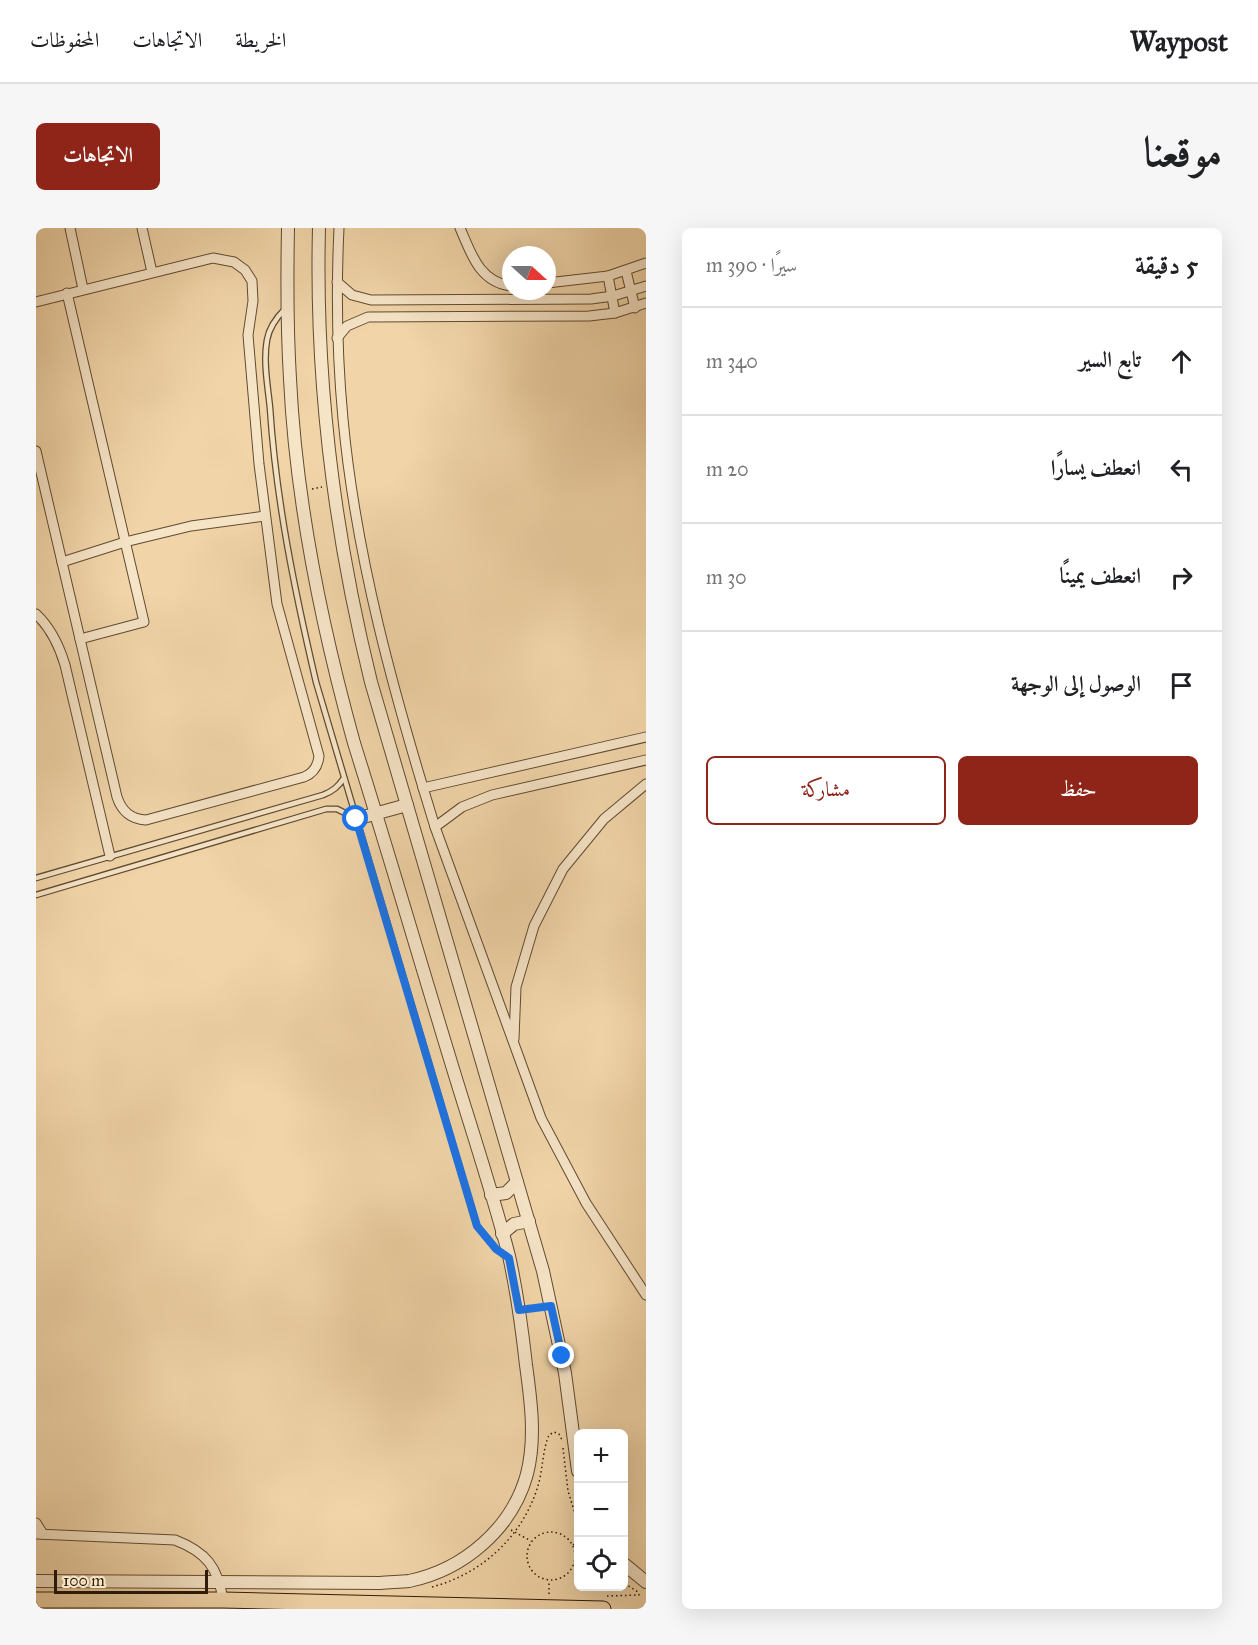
<!DOCTYPE html>
<html lang="ar">
<head>
<meta charset="utf-8">
<style>
  body { margin:0; font-family:"IM FELL Great Primer",Amiri,serif; background:#f6f6f6; color:#202124; direction:rtl }
  .controls { position:absolute; right:18px; bottom:18px; display:grid; overflow:hidden; border-radius:9px; box-shadow:0 6px 24px #0002 }
  .controls button { width:54px; height:54px; display:grid; place-items:center; padding:0; border:0; border-bottom:2px solid #e0e0e0; background:#fff; color:#202124; font:30px sans-serif }
  .compass { position:absolute; left:466px; top:18px; width:54px; height:54px; border-radius:50%; background:#fff; box-shadow:0 6px 24px #0002; rotate:111deg }
  .scale { position:absolute; left:18px; bottom:15px; width:154px; box-sizing:border-box; padding-left:6px; border:3px solid #301d09; border-top:0; font-size:16px; line-height:21px; white-space:nowrap; color:#301d09; -webkit-text-stroke:4px #f6e4c7; paint-order:stroke }
  .stop { position:absolute; width:18px; height:18px; margin:-14px; border:4px solid #1a73e8; border-radius:50%; background:#fff }
  .stop.end { background:#1a73e8; border-color:#fff; box-shadow:0 2px 6px #0008 }
  .list { margin:0; padding:0; list-style:none }
  h2 { display:flex; justify-content:space-between; align-items:center; height:78px; margin:0; padding:0 24px; font-size:26px }
  h2 small { font-size:20px; font-weight:400; color:#757577 }
  .list li { display:grid; grid-template-columns:39px 1fr auto; gap:18px; align-items:center; box-sizing:border-box; height:108px; padding:0 24px; border-top:2px solid #e0e0e0 }
  .list b { display:block; font-size:22px; white-space:nowrap }
  .list em { font-size:20px; font-style:normal; color:#757577 }
  .actions { display:flex; gap:12px; padding:18px 24px }
  .actions a { flex:1; padding:14px 0; border:2px solid #8f2418; border-radius:9px; text-align:center; font-size:21px; color:#8f2418 }
  .actions .main { background:#8f2418; color:#fff }
  .icon { flex:none; width:33px; height:33px; fill:none; stroke:currentColor; stroke-width:2; stroke-linecap:round; stroke-linejoin:round }
  .map { position:relative; flex:none; width:610px; height:1381px; overflow:hidden; direction:ltr; border-radius:9px }
  header { display:flex; align-items:center; gap:36px; box-sizing:border-box; height:84px; padding:0 30px; background:#fff; border-bottom:2px solid #e0e0e0 }
  header strong { font-size:28px }
  nav { display:flex; gap:33px; margin-inline-start:auto; font-size:21px }
  .intro { display:flex; align-items:center; justify-content:space-between; box-sizing:border-box; height:144px; padding:0 36px }
  h1 { margin:0; font-size:42px }
  .button { padding:15px 27px; border-radius:9px; background:#8f2418; color:#fff; font-size:21px; font-weight:700 }
  main { display:flex; gap:36px; padding:0 36px }
  aside { flex:1; background:#fff; border-radius:9px; box-shadow:0 6px 24px #0002 }
  .map>svg:first-child { display:block }
</style>
</head>
<body>
<header>
<strong>Waypost</strong>
<nav><a>الخريطة</a><a>الاتجاهات</a><a>المحفوظات</a></nav>
</header>
<div class="intro"><h1>موقعنا</h1><a class="button">الاتجاهات</a></div>
<main>
<aside>
<h2>5 دقيقة<small>سيرًا · 390 m</small></h2>
<ul class="list">
<li><svg class="icon" aria-label="ahead" viewBox="0 0 24 24"><path d="M12 20V5M6 11l6-6 6 6"/></svg><div><b>تابع السير</b></div><em>340 m</em></li>
<li><svg class="icon" aria-label="left" viewBox="0 0 24 24"><path d="M17 20v-9H6M10 6l-5 5 5 5"/></svg><div><b>انعطف يسارًا</b></div><em>20 m</em></li>
<li><svg class="icon" aria-label="right" viewBox="0 0 24 24"><path d="M7 20v-9h11M14 6l5 5-5 5"/></svg><div><b>انعطف يمينًا</b></div><em>30 m</em></li>
<li><svg class="icon" aria-label="arrive" viewBox="0 0 24 24"><path d="M6 21V4h12l-3 4 3 4H6"/></svg><div><b>الوصول إلى الوجهة</b></div></li>
</ul>
<div class="actions"><a class="main">حفظ</a><a>مشاركة</a></div>
</aside>
<div class="map">
<svg width="610" height="1381" viewBox="0 0 610 1381">
  <rect width="100%" height="100%" fill="#f1d5a9"/>
  <filter id="stains"><feTurbulence type="fractalNoise" baseFrequency=".00333" numOctaves="4"/><feColorMatrix values="0 0 0 0 .2 0 0 0 0 .09 0 0 0 0 .02 0 0 0 .5 -.17"/></filter>
  <radialGradient id="worn" r=".72"><stop offset=".6" stop-color="#630" stop-opacity="0"/><stop offset="1" stop-color="#630" stop-opacity=".3"/></radialGradient>
  <g fill="none" stroke-linecap="round" stroke-linejoin="round">
    <g stroke="#604b31" stroke-width="7">
      <g id="service">
        <path d="M249 81C240 90 233 100 231 112 227 134 232 159 234 180 240 273 259 364 280 454L441 998 460 1021 471 1029"/>
        <path d="M0 650 287 567C297 563 302 559 308 550"/>
        <polyline points="0,667 290,581 301,581 319,590"/>
      </g>
    </g>
    <g stroke="#604b31" stroke-width="11">
      <g id="minor">
        <polyline points="34,0 47,61"/>
        <polyline points="106,0 116,44"/>
        <path d="M303 0C300 64 301 127 307 191 320 330 358 466 399 599L505 890 550 975 610 1067"/>
        <path d="M424 0C435 25 443 54 475 58"/>
        <polyline points="590,43 599,80"/>
        <polyline points="572,48 579,85"/>
        <polyline points="301,54 316,67 335,72 555,71 577,68 610,58"/>
        <polyline points="511,55 572,48 610,35"/>
        <polyline points="31,65 108,394 44,411"/>
        <path d="M0 74 177 30 198 34 209 42 216 53 217 73 212 107 223 236 241 376 283 528C282 538 278 545 268 549L110 592C95 591 86 584 81 569L0 223"/>
        <polyline points="301,110 311,98 332,89 553,88 579,85 610,75"/>
        <polyline points="26,334 89,314 155,298 229,288"/>
        <path d="M0 386C15 400 23 417 29 437L74 628"/>
        <polyline points="387,560 610,509"/>
        <polyline points="399,599 426,579 456,567 610,532"/>
        <polyline points="478,811 480,759 498,698 527,641 568,591 610,556"/>
        <polyline points="0,1295 7,1306"/>
        <path d="M0 1306 139 1312C170 1324 182 1339 187 1372"/>
      </g>
    </g>
    <g stroke="#604b31" stroke-width="14">
      <g id="tertiary">
        <path d="M283 0C279 154 298 304 335 454L507 1043 529 1145 542 1243"/>
        <polyline points="320,591 371,577"/>
        <polyline points="455,967 470,965 481,954"/>
        <polyline points="466,1006 478,996 493,993"/>
        <polyline points="588,1336 610,1354"/>
        <path d="M0 1353 344 1355C353 1354 363 1354 373 1353 427 1342 476 1301 491 1246 500 1211 495 1173 490 1137 486 1101 481 1064 473 1028 456 962 434 897 414 831 382 726 351 620 318 515 285 396 260 275 254 151 251 101 251 50 252 0"/>
      </g>
    </g>
    <g stroke="#301d09" stroke-width="17">
      <polyline id="primary" points="0,1372 187,1372 567,1381"/>
    </g>
    <g stroke="#301d09" stroke-width="1.5" stroke-dasharray="1.5 3" stroke-linecap="butt">
      <polyline points="276,261 286,259"/>
      <polyline points="527,1220 532,1263 542,1295"/>
      <polyline points="475,1302 495,1313"/>
      <circle cx="515" cy="1328" r="24"/>
      <polyline points="537,1317 542,1313"/>
      <path d="M396 1359C445 1346 485 1310 501 1261 507 1244 506 1223 513 1207L518 1204 523 1206 526 1212"/>
      <polyline points="513,1366 513,1353"/>
      <polyline points="571,1368 603,1367 602,1364 588,1355"/>
    </g>
    <use href="#service" stroke="#f6e4c7" stroke-width="4.5"/>
    <use href="#minor" stroke="#f6e4c7" stroke-width="9"/>
    <use href="#tertiary" stroke="#f6e4c7" stroke-width="12"/>
    <use href="#primary" stroke="#f1d5a9" stroke-width="15"/>
  </g>
  <g fill="none" stroke-linecap="round" stroke-linejoin="round">
    <polyline stroke="#1a73e8" stroke-width="8" points="320,591 441,998 460,1021 473,1030 483,1082 515,1078 526,1128"/>
  </g>
  <rect width="100%" height="100%" filter="url(#stains)"/>
  <rect width="100%" height="100%" fill="url(#worn)"/>
</svg>
<div class="controls">
<button>+</button>
<button>−</button>
<button><svg class="icon" aria-label="locate" viewBox="0 0 24 24"><circle cx="12" cy="12" r="6"/><path d="M12 2v4M12 18v4M2 12h4M18 12h4"/></svg></button>
</div>
<svg class="compass" viewBox="-18 -18 36 36"><path d="M0-13l5 13h-10z" fill="#e53935"/><path d="M0 13l5-13h-10z" fill="#757577"/></svg>
<div class="scale">100 m</div>
<div class="stop" style="left:320px;top:591px"></div>
<div class="stop end" style="left:526px;top:1128px"></div>
</div>
</main>
</body>
</html>
